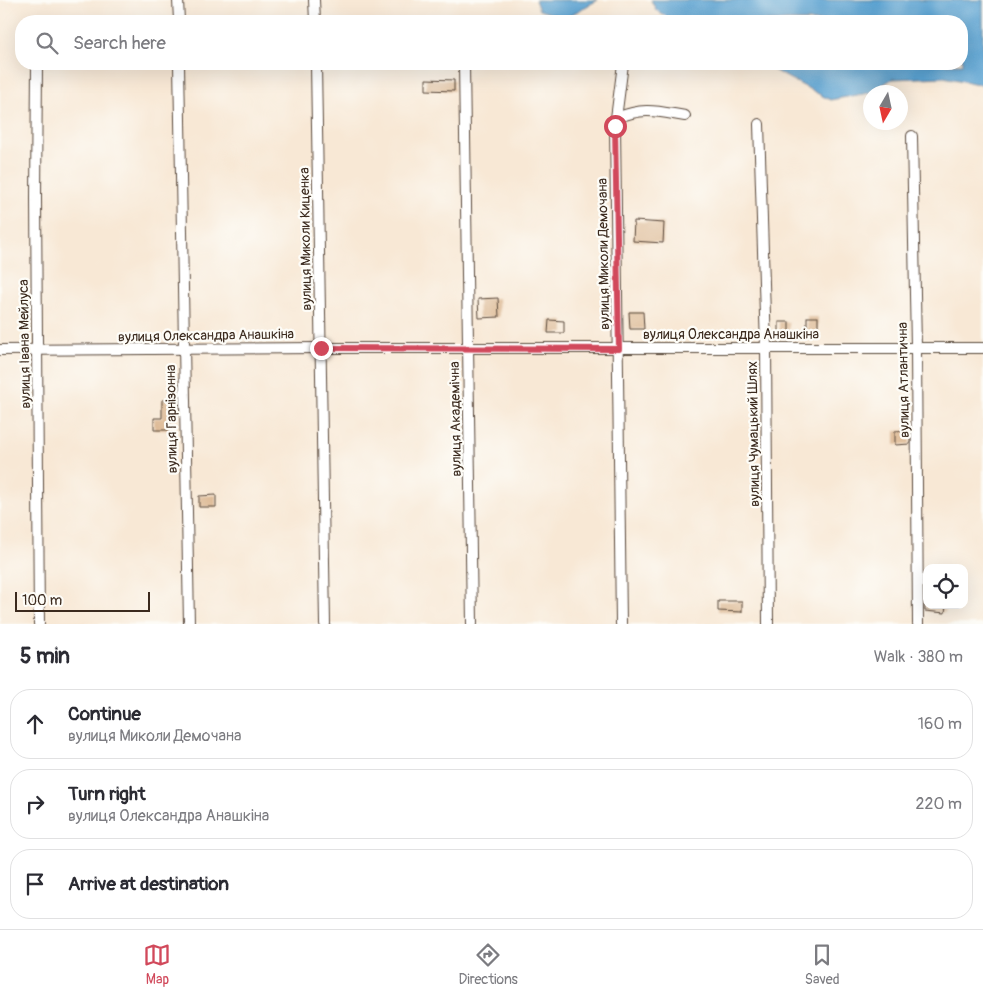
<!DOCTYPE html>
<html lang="en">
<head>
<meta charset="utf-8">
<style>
  body { margin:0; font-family:Pangolin,sans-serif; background:#f7f7f7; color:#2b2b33 }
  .controls { position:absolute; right:15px; bottom:15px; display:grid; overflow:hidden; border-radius:10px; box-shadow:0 5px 20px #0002 }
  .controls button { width:45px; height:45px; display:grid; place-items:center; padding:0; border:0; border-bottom:1px solid #e1e1e2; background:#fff; color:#2b2b33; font:25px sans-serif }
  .compass { position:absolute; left:863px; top:85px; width:45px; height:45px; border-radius:50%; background:#fff; box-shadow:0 5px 20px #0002; rotate:189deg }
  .scale { position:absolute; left:15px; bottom:12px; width:135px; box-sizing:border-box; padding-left:5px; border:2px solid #3b2a1e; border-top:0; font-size:14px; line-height:18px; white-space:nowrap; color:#3b2a1e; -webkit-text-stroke:4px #fdfcf7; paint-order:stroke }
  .stop { position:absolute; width:15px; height:15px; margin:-11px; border:4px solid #d1495b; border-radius:50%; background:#fff }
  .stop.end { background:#d1495b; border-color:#fff; box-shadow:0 1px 5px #0008 }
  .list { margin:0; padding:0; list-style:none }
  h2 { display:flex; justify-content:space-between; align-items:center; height:65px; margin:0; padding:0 20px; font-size:21px }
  h2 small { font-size:16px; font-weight:400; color:#7c7c81 }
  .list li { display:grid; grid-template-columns:32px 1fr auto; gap:15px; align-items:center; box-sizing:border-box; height:70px; margin:0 10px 10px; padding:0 10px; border:1px solid #e1e1e2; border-radius:20px }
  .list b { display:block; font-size:19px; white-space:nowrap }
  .list p { margin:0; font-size:16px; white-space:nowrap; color:#7c7c81 }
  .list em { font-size:16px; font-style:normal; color:#7c7c81 }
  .icon { flex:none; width:28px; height:28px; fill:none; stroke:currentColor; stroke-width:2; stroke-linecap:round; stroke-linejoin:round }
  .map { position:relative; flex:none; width:983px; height:624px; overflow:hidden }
  .search { position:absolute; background:#fff; box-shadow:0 5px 20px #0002; left:15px; right:15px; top:15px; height:55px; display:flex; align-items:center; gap:12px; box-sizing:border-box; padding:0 18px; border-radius:20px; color:#7c7c81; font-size:19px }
  .sheet { height:305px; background:#fff }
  nav { display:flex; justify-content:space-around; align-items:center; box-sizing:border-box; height:70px; border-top:1px solid #e1e1e2; background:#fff; font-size:14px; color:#7c7c81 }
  nav a { display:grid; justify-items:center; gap:2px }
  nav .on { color:#d1495b }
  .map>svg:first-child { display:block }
</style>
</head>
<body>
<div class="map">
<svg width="983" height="624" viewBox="0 0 983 624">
  <rect width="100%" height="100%" fill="#fdfcf7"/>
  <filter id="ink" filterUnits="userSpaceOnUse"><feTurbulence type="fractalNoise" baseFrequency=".02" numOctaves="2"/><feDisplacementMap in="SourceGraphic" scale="10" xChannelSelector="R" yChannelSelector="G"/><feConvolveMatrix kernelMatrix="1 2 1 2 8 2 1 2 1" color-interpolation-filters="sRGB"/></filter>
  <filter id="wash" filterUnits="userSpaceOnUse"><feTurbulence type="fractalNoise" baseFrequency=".0096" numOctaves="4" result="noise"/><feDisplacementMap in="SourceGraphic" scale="20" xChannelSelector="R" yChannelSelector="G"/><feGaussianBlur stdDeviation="1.12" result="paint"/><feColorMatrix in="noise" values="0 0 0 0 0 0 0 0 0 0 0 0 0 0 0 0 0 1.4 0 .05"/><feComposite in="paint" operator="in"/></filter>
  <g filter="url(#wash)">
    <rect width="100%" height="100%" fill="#f8e8d5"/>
    <g fill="#5aa2d1" stroke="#4a6678">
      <polygon points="535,0 598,0 565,18 539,10"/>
      <polygon points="651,0 983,0 983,85 944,77 892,79 869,93 830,100 762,64 962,64 962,21 673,21 656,10"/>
    </g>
    <g id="blocks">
      <g fill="#ddba95">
        <polygon points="426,79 454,80 454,91 426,90"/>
        <polygon points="634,221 664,223 663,243 633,241"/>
        <polygon points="498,298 499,317 479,318 478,299"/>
        <polygon points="629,312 643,312 644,329 630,329"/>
        <rect x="807" y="317" width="11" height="17"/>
        <polygon points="549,320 564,321 564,333 548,333"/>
        <rect x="779" y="322" width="10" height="15"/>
        <polygon points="162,400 178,400 178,416 170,416 170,430 154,430 154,418 162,418"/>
        <polygon points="910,430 910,444 895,445 895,431"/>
        <polygon points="216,495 216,507 199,507 199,496"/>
        <polygon points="718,601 742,601 742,612 718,611"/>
        <polygon points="925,605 946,605 945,613 925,611"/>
      </g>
    </g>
  </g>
  <g filter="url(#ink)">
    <use href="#blocks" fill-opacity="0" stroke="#574639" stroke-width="1"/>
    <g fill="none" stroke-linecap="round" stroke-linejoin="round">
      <g stroke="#574639" stroke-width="12">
        <g id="street">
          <polyline points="178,0 179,21"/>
          <polyline points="314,0 315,21"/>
          <polyline points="37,64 36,198 39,624"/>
          <polyline points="179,64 189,624"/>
          <polyline points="316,64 325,624"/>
          <polyline points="464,64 472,624"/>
          <path d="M616 118C645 107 655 111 685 116"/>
          <polyline points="759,124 766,347 768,624"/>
          <polyline points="912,136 916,347 918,624"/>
          <polyline points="0,350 321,348 983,348"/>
          <polyline points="621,624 615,126 623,64"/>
        </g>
      </g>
      <use href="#street" stroke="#fff" stroke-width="10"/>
    </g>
  </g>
  <g fill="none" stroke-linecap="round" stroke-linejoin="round" filter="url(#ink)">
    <polyline stroke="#d1495b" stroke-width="6" points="321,348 619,349 615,126"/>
  </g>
  <g text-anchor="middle" stroke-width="4.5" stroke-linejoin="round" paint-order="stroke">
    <g font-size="14" fill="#3b2a1e" stroke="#fdfcf7">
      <text transform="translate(305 239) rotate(-91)" y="5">вулиця Миколи Киценка</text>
      <text transform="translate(603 254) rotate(-91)" y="5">вулиця Миколи Демочана</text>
      <text x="731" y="339">вулиця Олександра Анашкіна</text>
      <text transform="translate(206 335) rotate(-1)" y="5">вулиця Олександра Анашкіна</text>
      <text transform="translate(24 344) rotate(-91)" y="5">вулиця Івана Мейлуса</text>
      <text transform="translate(903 380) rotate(-91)" y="5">вулиця Атлантична</text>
      <text transform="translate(171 419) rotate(-91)" y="5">вулиця Гарнізонна</text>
      <text transform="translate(455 419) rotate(-91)" y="5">вулиця Академічна</text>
      <text transform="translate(753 434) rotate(-91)" y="5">вулиця Чумацький Шлях</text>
    </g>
  </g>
</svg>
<div class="controls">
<button><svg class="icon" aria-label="locate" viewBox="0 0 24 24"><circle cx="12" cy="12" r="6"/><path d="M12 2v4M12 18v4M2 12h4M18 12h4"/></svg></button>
</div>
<svg class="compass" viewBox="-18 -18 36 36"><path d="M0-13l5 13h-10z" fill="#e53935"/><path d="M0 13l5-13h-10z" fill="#7c7c81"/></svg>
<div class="scale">100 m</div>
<div class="stop" style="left:615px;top:126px"></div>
<div class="stop end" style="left:321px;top:348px"></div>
<div class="search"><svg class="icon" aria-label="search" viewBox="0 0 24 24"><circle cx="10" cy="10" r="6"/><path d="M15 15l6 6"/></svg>Search here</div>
</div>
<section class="sheet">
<h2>5 min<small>Walk · 380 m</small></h2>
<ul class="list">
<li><svg class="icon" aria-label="ahead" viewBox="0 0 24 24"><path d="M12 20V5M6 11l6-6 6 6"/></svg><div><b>Continue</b><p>вулиця Миколи Демочана</p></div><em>160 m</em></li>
<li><svg class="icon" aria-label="right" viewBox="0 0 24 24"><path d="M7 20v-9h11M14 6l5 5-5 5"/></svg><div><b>Turn right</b><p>вулиця Олександра Анашкіна</p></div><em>220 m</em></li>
<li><svg class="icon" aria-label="arrive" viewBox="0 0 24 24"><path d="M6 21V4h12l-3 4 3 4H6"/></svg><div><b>Arrive at destination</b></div></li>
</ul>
</section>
<nav>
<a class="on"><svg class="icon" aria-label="map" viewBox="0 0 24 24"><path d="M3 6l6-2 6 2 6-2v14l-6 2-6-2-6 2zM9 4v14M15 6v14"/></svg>Map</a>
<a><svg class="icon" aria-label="directions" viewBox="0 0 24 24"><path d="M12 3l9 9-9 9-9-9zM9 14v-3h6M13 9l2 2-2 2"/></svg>Directions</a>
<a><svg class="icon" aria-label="saved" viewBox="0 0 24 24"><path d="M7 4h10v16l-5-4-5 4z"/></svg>Saved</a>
</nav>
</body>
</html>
